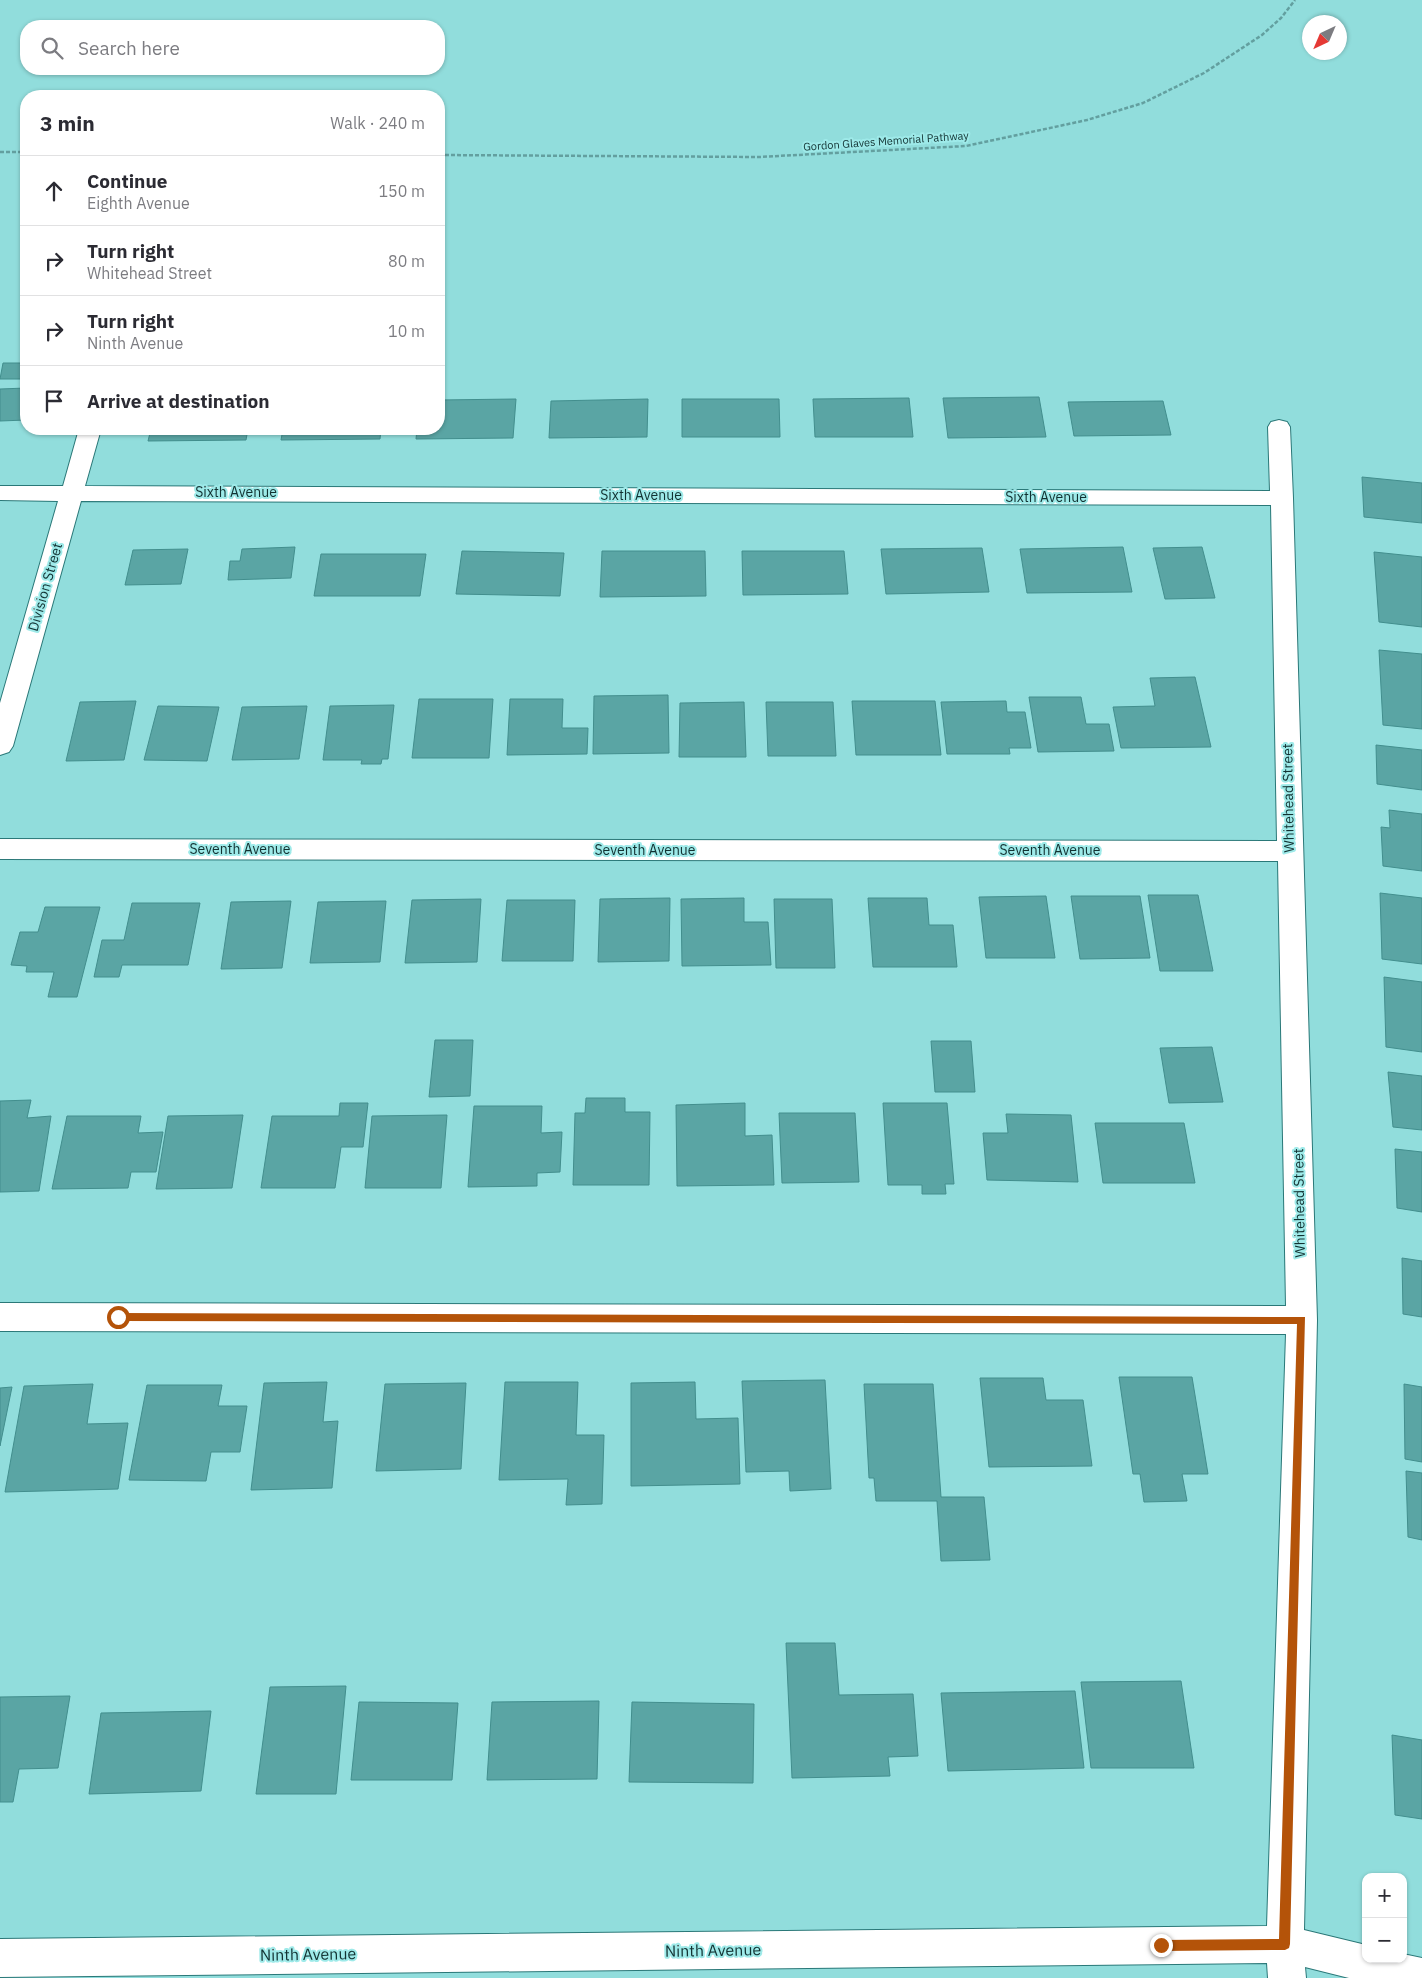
<!DOCTYPE html>
<html lang="en">
<head>
<meta charset="utf-8">
<style>
  body { margin:0; font-family:"IBM Plex Sans",sans-serif; background:#f2f2f3; color:#2b2b33 }
  .controls { position:absolute; right:15px; bottom:15px; display:grid; overflow:hidden; border-radius:10px; box-shadow:0 1px 4px #0004 }
  .controls button { width:45px; height:45px; display:grid; place-items:center; padding:0; border:0; border-bottom:1px solid #e1e1e2; background:#fff; color:#2b2b33; font:25px sans-serif }
  .compass { position:absolute; left:1302px; top:15px; width:45px; height:45px; border-radius:50%; background:#fff; box-shadow:0 1px 4px #0004; rotate:224deg }
  .stop { position:absolute; width:15px; height:15px; margin:-11px; border:4px solid #b45309; border-radius:50%; background:#fff }
  .stop.end { background:#b45309; border-color:#fff; box-shadow:0 1px 5px #0008 }
  .list { margin:0; padding:0; list-style:none }
  h2 { display:flex; justify-content:space-between; align-items:center; height:65px; margin:0; padding:0 20px; font-size:21px }
  h2 small { font-size:16px; font-weight:400; color:#7c7c81 }
  .list li { display:grid; grid-template-columns:32px 1fr auto; gap:15px; align-items:center; box-sizing:border-box; height:70px; padding:0 20px; border-top:1px solid #e1e1e2 }
  .list b { display:block; font-size:19px; white-space:nowrap }
  .list p { margin:0; font-size:16px; white-space:nowrap; color:#7c7c81 }
  .list em { font-size:16px; font-style:normal; color:#7c7c81 }
  .icon { flex:none; width:28px; height:28px; fill:none; stroke:currentColor; stroke-width:2; stroke-linecap:round; stroke-linejoin:round }
  .map { position:relative; flex:none; width:1422px; height:1978px; overflow:hidden }
  .search { position:absolute; background:#fff; box-shadow:0 1px 4px #0004; left:20px; top:20px; width:425px; height:55px; display:flex; align-items:center; gap:12px; box-sizing:border-box; padding:0 18px; border-radius:20px; color:#7c7c81; font-size:19px }
  .panel { position:absolute; background:#fff; box-shadow:0 1px 4px #0004; left:20px; top:90px; width:425px; height:345px; border-radius:20px }
  .map>svg:first-child { display:block }
</style>
</head>
<body>
<div class="map">
<svg width="1422" height="1978" viewBox="0 0 1422 1978">
  <rect width="100%" height="100%" fill="#91dddc"/>
  <g fill="#5aa5a4" stroke="#428e8d">
    <polygon points="3,363 26,363 26,379 0,379"/>
    <polygon points="26,388 26,420 0,421 0,389"/>
    <polygon points="1039,397 1046,437 948,438 943,398"/>
    <polygon points="909,398 913,437 815,437 813,399"/>
    <polygon points="516,399 513,438 416,439 417,429 439,429 439,400"/>
    <polygon points="648,399 647,437 549,438 551,401"/>
    <polygon points="682,399 779,399 780,437 682,437"/>
    <polygon points="1163,401 1171,435 1074,436 1068,402"/>
    <polygon points="151,429 248,429 246,440 148,441"/>
    <polygon points="283,429 381,429 380,439 281,440"/>
    <polygon points="1362,477 1422,483 1422,523 1364,517"/>
    <polygon points="295,547 291,578 228,580 230,561 240,561 242,549"/>
    <polygon points="1123,547 1132,592 1027,593 1020,549"/>
    <polygon points="1202,547 1215,598 1165,599 1153,548"/>
    <polygon points="982,548 989,592 886,594 881,549"/>
    <polygon points="188,549 181,584 125,585 133,550"/>
    <polygon points="462,551 564,553 560,596 456,594"/>
    <polygon points="602,551 705,551 706,596 600,597"/>
    <polygon points="742,551 844,551 848,594 743,595"/>
    <polygon points="1374,552 1422,557 1422,627 1379,622"/>
    <polygon points="321,554 426,554 420,596 314,596"/>
    <polygon points="1379,650 1422,654 1422,729 1383,725"/>
    <polygon points="1195,677 1211,747 1121,748 1113,707 1155,706 1150,678"/>
    <polygon points="668,695 669,753 593,754 594,696"/>
    <polygon points="1029,697 1081,697 1086,724 1109,724 1114,751 1038,752"/>
    <polygon points="419,699 493,699 489,758 412,758"/>
    <polygon points="510,699 563,699 562,728 588,728 587,754 507,755"/>
    <polygon points="136,701 124,760 66,761 80,702"/>
    <polygon points="852,701 935,701 941,755 856,755"/>
    <polygon points="1006,701 1007,712 1025,712 1031,748 1009,748 1010,754 947,754 941,702"/>
    <polygon points="744,702 746,757 679,757 680,703"/>
    <polygon points="766,702 833,702 836,756 768,756"/>
    <polygon points="394,705 388,759 382,759 381,764 361,764 362,760 323,760 330,706"/>
    <polygon points="158,706 219,707 207,761 144,760"/>
    <polygon points="307,706 299,759 232,760 242,707"/>
    <polygon points="1376,745 1422,750 1422,790 1377,784"/>
    <polygon points="1389,810 1422,814 1422,871 1383,866 1381,827 1390,828"/>
    <polygon points="1380,893 1422,898 1422,964 1382,959"/>
    <polygon points="1148,895 1198,895 1213,971 1160,971"/>
    <polygon points="1046,896 1055,958 986,958 979,897"/>
    <polygon points="1071,896 1140,896 1150,958 1080,959"/>
    <polygon points="670,898 669,961 598,962 600,899"/>
    <polygon points="744,898 744,922 768,922 771,965 682,966 681,899"/>
    <polygon points="868,898 927,898 929,925 953,925 957,967 873,967"/>
    <polygon points="481,899 477,962 405,963 412,900"/>
    <polygon points="774,899 832,899 835,968 776,968"/>
    <polygon points="507,900 575,900 573,961 502,961"/>
    <polygon points="291,901 282,968 221,969 231,902"/>
    <polygon points="386,901 380,962 310,963 318,902"/>
    <polygon points="132,903 200,903 188,965 122,965 119,977 94,977 102,940 124,940"/>
    <polygon points="45,907 100,907 77,997 48,997 54,972 26,972 27,966 11,965 20,932 38,932"/>
    <polygon points="1384,977 1422,982 1422,1052 1386,1047"/>
    <polygon points="435,1040 473,1040 470,1096 429,1097"/>
    <polygon points="931,1041 971,1041 975,1092 935,1092"/>
    <polygon points="1212,1047 1223,1102 1169,1103 1160,1048"/>
    <polygon points="1388,1072 1422,1076 1422,1130 1393,1127"/>
    <polygon points="586,1098 625,1098 625,1112 650,1112 649,1185 573,1185 575,1113 585,1113"/>
    <polygon points="31,1100 27,1118 51,1116 39,1191 0,1192 0,1101"/>
    <polygon points="340,1103 368,1103 363,1147 341,1147 335,1188 261,1188 272,1116 339,1116"/>
    <polygon points="745,1103 745,1136 772,1135 774,1185 677,1186 676,1105"/>
    <polygon points="883,1103 947,1103 954,1184 945,1184 946,1194 922,1194 922,1185 888,1185"/>
    <polygon points="474,1106 542,1106 541,1133 562,1132 560,1172 537,1173 537,1186 468,1187"/>
    <polygon points="779,1113 855,1113 859,1182 782,1183"/>
    <polygon points="1006,1114 1071,1115 1078,1182 987,1180 983,1133 1008,1133"/>
    <polygon points="243,1115 232,1188 156,1189 168,1116"/>
    <polygon points="447,1115 441,1188 365,1188 372,1116"/>
    <polygon points="67,1116 141,1116 138,1133 163,1132 156,1172 131,1172 128,1188 52,1189"/>
    <polygon points="1095,1123 1184,1123 1195,1183 1103,1183"/>
    <polygon points="1395,1149 1422,1152 1422,1212 1397,1208"/>
    <polygon points="1402,1258 1422,1261 1422,1317 1403,1314"/>
    <polygon points="1119,1377 1192,1377 1208,1474 1182,1474 1187,1501 1144,1502 1140,1474 1133,1474"/>
    <polygon points="980,1378 1043,1378 1046,1400 1083,1400 1092,1466 989,1467"/>
    <polygon points="825,1380 831,1489 790,1491 789,1471 746,1472 742,1381"/>
    <polygon points="327,1382 323,1422 338,1421 332,1488 251,1490 264,1383"/>
    <polygon points="505,1382 578,1382 576,1435 604,1435 602,1504 566,1505 568,1479 499,1480"/>
    <polygon points="695,1382 696,1419 738,1418 740,1484 631,1486 631,1383"/>
    <polygon points="466,1383 461,1469 376,1471 385,1384"/>
    <polygon points="93,1384 87,1424 128,1423 118,1489 5,1492 24,1386"/>
    <polygon points="864,1384 933,1384 941,1497 984,1497 990,1560 941,1561 937,1501 876,1501 874,1478 869,1478"/>
    <polygon points="1404,1384 1422,1387 1422,1462 1405,1459"/>
    <polygon points="147,1385 222,1385 218,1406 247,1406 240,1452 211,1452 206,1481 129,1480"/>
    <polygon points="12,1387 0,1446 0,1388"/>
    <polygon points="1406,1471 1422,1473 1422,1540 1408,1537"/>
    <polygon points="786,1643 835,1643 839,1695 913,1694 918,1756 888,1757 890,1776 792,1778"/>
    <polygon points="1181,1681 1194,1768 1091,1768 1081,1682"/>
    <polygon points="346,1686 336,1794 256,1794 270,1687"/>
    <polygon points="1075,1691 1084,1768 948,1771 941,1693"/>
    <polygon points="70,1696 58,1768 19,1769 13,1802 0,1802 0,1697"/>
    <polygon points="599,1701 597,1779 487,1780 492,1702"/>
    <polygon points="359,1702 458,1703 452,1780 351,1780"/>
    <polygon points="632,1702 754,1704 753,1783 629,1782"/>
    <polygon points="211,1711 201,1791 89,1794 101,1713"/>
    <polygon points="1392,1735 1422,1740 1422,1819 1395,1815"/>
  </g>
  <g fill="none" stroke-linecap="round" stroke-linejoin="round">
    <g stroke="#2a7878" stroke-width="2">
      <polygon id="minor" points="1279,420 1287,422 1290,427 1293,498 1317,1320 1304,1930 1366,1945 1366,1959 1403,1959 1403,1954 1422,1958 1422,1978 1349,1978 1305,1967 1306,1978 1268,1978 1267,1963 0,1977 0,1939 1267,1926 1286,1334 0,1331 0,1303 1286,1306 1278,861 0,859 0,839 1277,841 1271,505 81,501 13,746 9,752 0,755 0,703 58,501 0,500 0,486 63,486 79,429 101,429 85,486 1270,491 1268,427 1271,422"/>
    </g>
    <g stroke="#639f9f" stroke-width="2.5" stroke-dasharray="4 2" stroke-linecap="butt">
      <polyline points="0,152 26,152"/>
      <polyline points="439,155 759,157 966,146 1087,120 1143,103 1204,73 1262,35 1281,18 1295,0"/>
    </g>
    <use href="#minor" fill="#fff" fill-rule="evenodd"/>
  </g>
  <polygon fill="#b45309" points="118,1313 1305,1317 1290,1944 1289,1948 1285,1950 1161,1951 1157,1949 1155,1945 1157,1941 1161,1940 1279,1939 1297,1324 118,1321 114,1317"/>
  <g text-anchor="middle" stroke-width="4" stroke-linejoin="round" paint-order="stroke">
    <g font-size="11" fill="#123232" stroke="#9eeae9">
      <text transform="translate(886 141) rotate(-4)" y="4">Gordon Glaves Memorial Pathway</text>
    </g>
    <g font-size="14" fill="#123232" stroke="#9eeae9">
      <text x="236" y="497">Sixth Avenue</text>
      <text x="641" y="500">Sixth Avenue</text>
      <text x="1046" y="502">Sixth Avenue</text>
      <text transform="translate(45 587) rotate(-74)" y="5">Division Street</text>
      <text transform="translate(1288 798) rotate(-91)" y="5">Whitehead Street</text>
      <text x="240" y="854">Seventh Avenue</text>
      <text x="645" y="855">Seventh Avenue</text>
      <text x="1050" y="855">Seventh Avenue</text>
      <text transform="translate(1299 1203) rotate(-91)" y="5">Whitehead Street</text>
    </g>
    <g font-size="16" fill="#123232" stroke="#9eeae9">
      <text transform="translate(713 1950) rotate(-1)" y="6">Ninth Avenue</text>
      <text transform="translate(308 1954) rotate(-1)" y="6">Ninth Avenue</text>
    </g>
  </g>
</svg>
<div class="controls">
<button>+</button>
<button>−</button>
</div>
<svg class="compass" viewBox="-18 -18 36 36"><path d="M0-13l5 13h-10z" fill="#e53935"/><path d="M0 13l5-13h-10z" fill="#7c7c81"/></svg>
<div class="stop" style="left:118px;top:1317px"></div>
<div class="stop end" style="left:1161px;top:1945px"></div>
<div class="search"><svg class="icon" aria-label="search" viewBox="0 0 24 24"><circle cx="10" cy="10" r="6"/><path d="M15 15l6 6"/></svg>Search here</div>
<section class="panel">
<h2>3 min<small>Walk · 240 m</small></h2>
<ul class="list">
<li><svg class="icon" aria-label="ahead" viewBox="0 0 24 24"><path d="M12 20V5M6 11l6-6 6 6"/></svg><div><b>Continue</b><p>Eighth Avenue</p></div><em>150 m</em></li>
<li><svg class="icon" aria-label="right" viewBox="0 0 24 24"><path d="M7 20v-9h11M14 6l5 5-5 5"/></svg><div><b>Turn right</b><p>Whitehead Street</p></div><em>80 m</em></li>
<li><svg class="icon" aria-label="right" viewBox="0 0 24 24"><path d="M7 20v-9h11M14 6l5 5-5 5"/></svg><div><b>Turn right</b><p>Ninth Avenue</p></div><em>10 m</em></li>
<li><svg class="icon" aria-label="arrive" viewBox="0 0 24 24"><path d="M6 21V4h12l-3 4 3 4H6"/></svg><div><b>Arrive at destination</b></div></li>
</ul>
</section>
</div>
</body>
</html>
